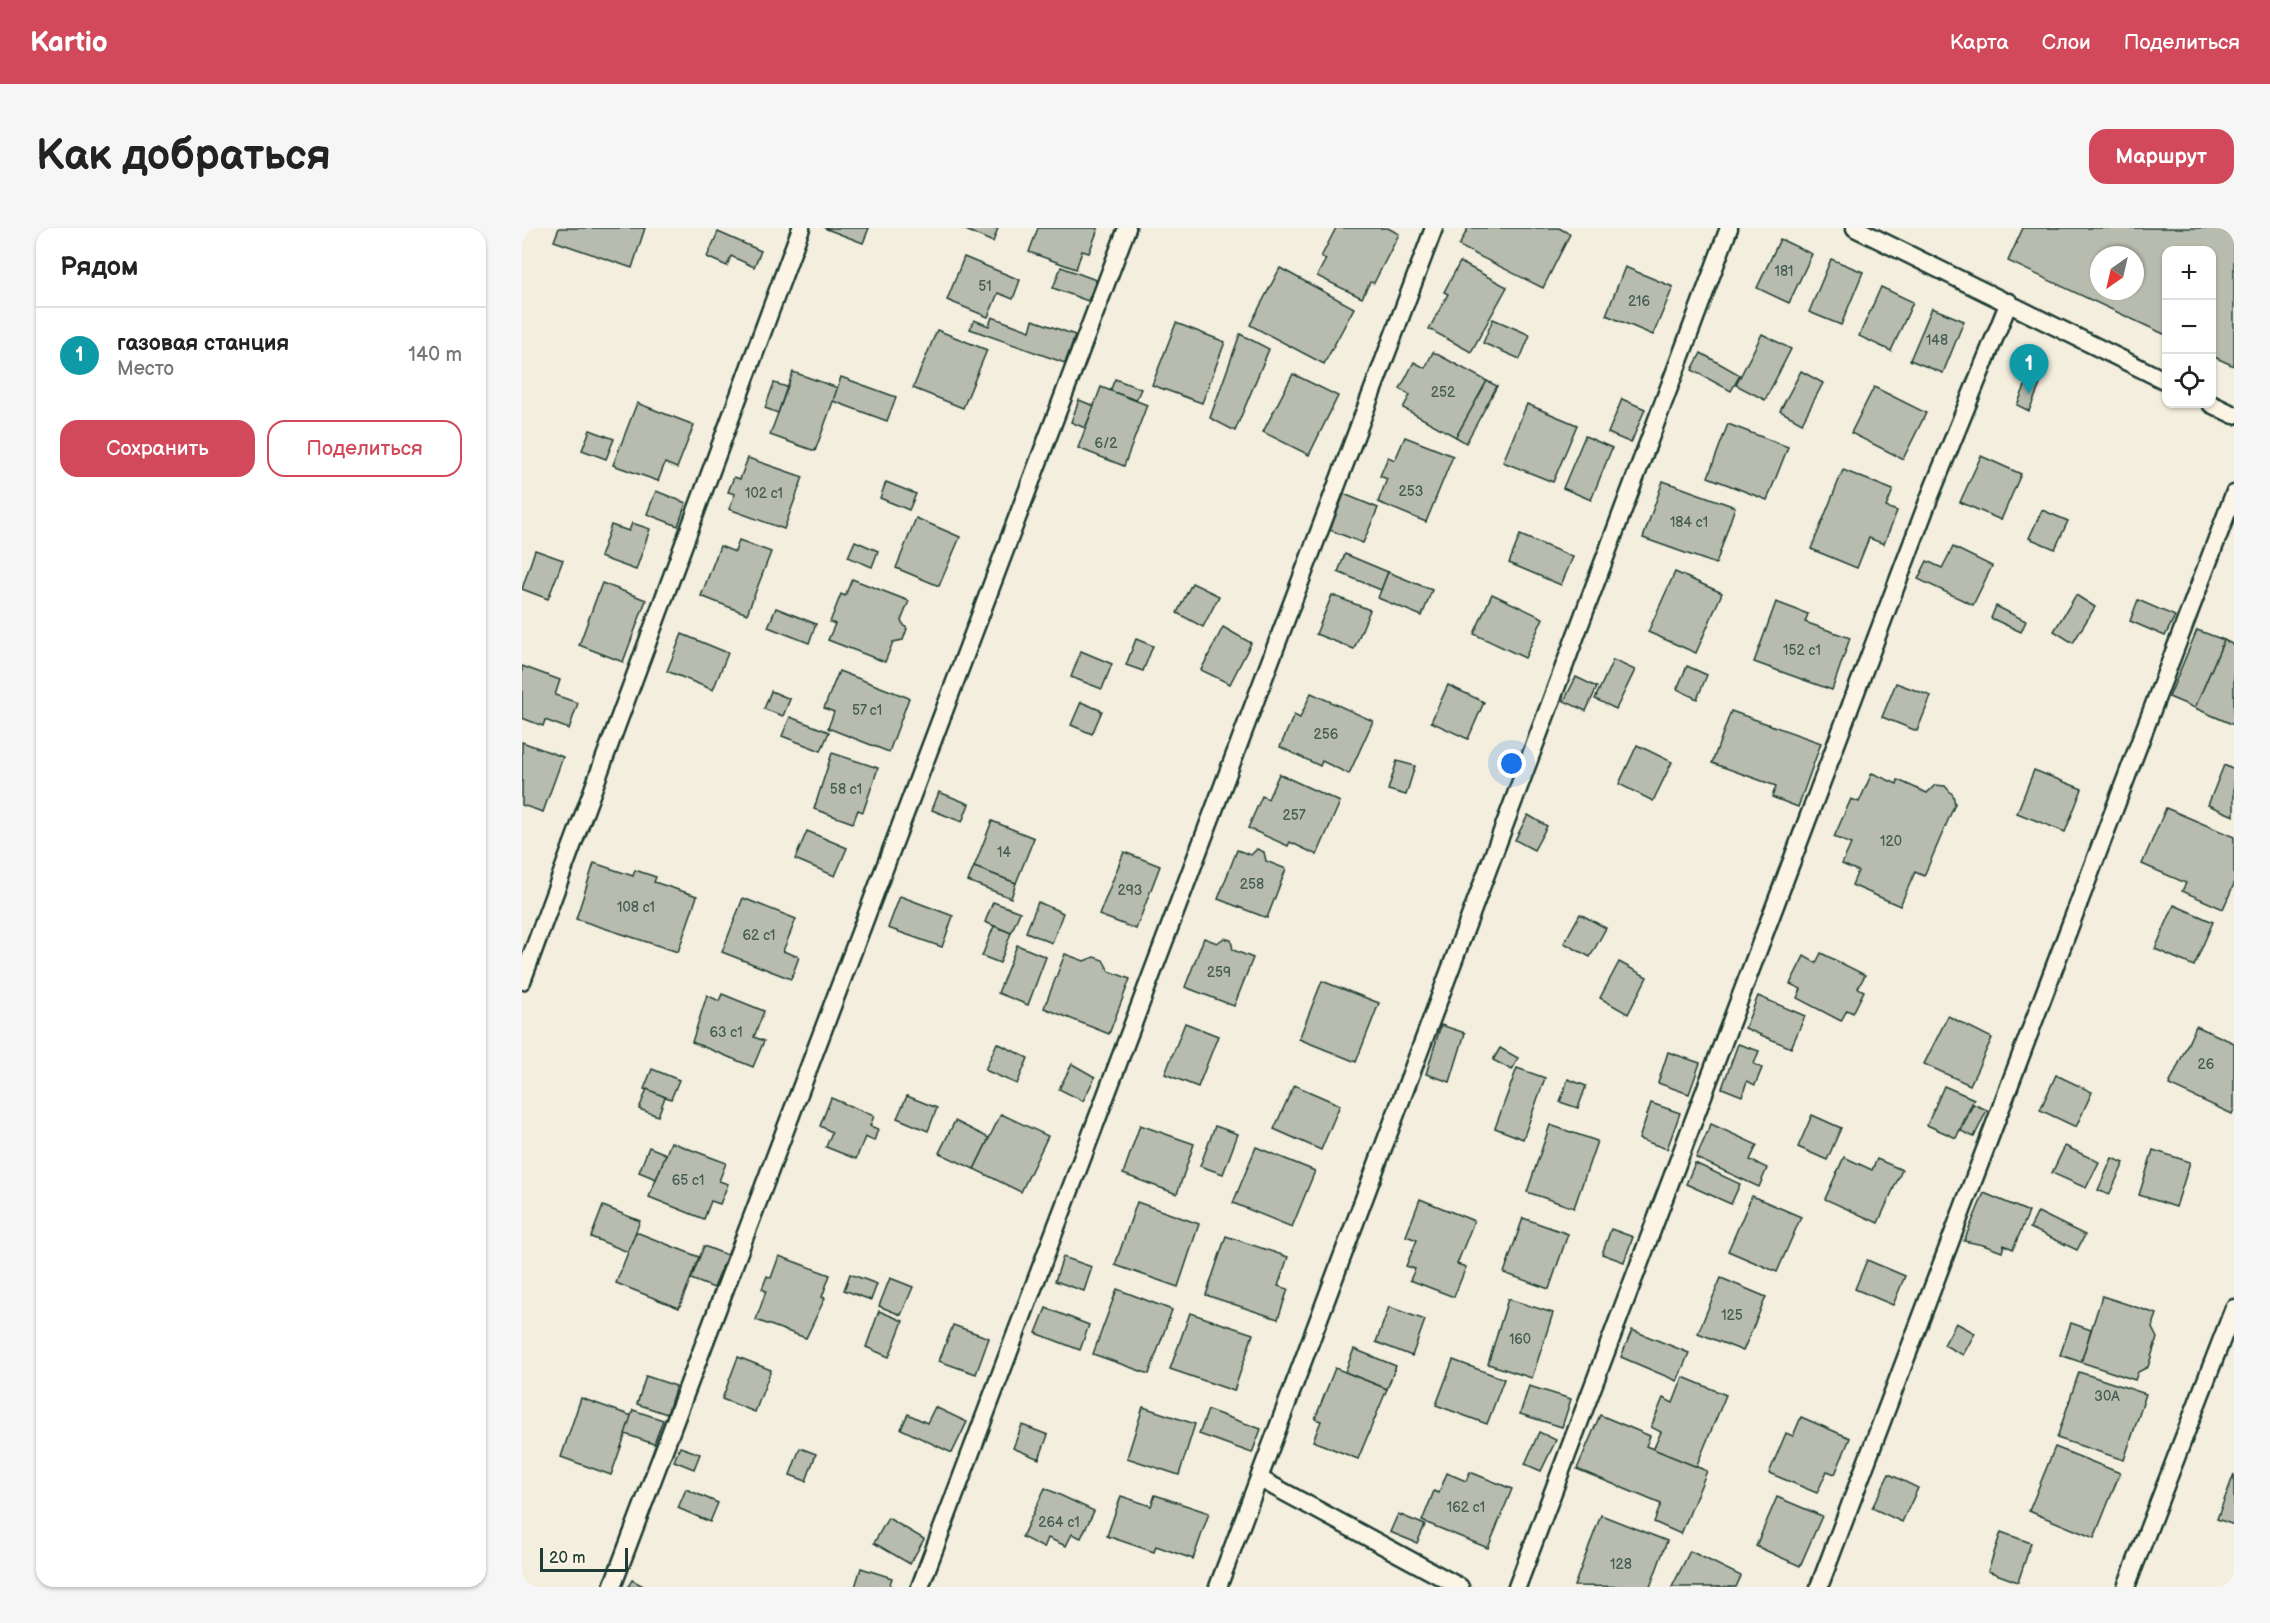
<!DOCTYPE html>
<html lang="ru">
<head>
<meta charset="utf-8">
<style>
  body { margin:0; font-family:"Balsamiq Sans",sans-serif; background:#f6f6f6; color:#222 }
  .controls { position:absolute; right:18px; top:18px; display:grid; overflow:hidden; border-radius:12px; box-shadow:0 2px 4px #0004 }
  .controls button { width:54px; height:54px; display:grid; place-items:center; padding:0; border:0; border-bottom:2px solid #e0e0e0; background:#fff; color:#222; font:30px sans-serif }
  .compass { position:absolute; left:1568px; top:18px; width:54px; height:54px; border-radius:50%; background:#fff; box-shadow:0 2px 4px #0004; rotate:214deg }
  .scale { position:absolute; left:18px; bottom:15px; width:88px; box-sizing:border-box; padding-left:6px; border:3px solid #1f3d34; border-top:0; font-size:16px; line-height:21px; white-space:nowrap; color:#1f3d34; -webkit-text-stroke:4px #fcf5e5; paint-order:stroke }
  .you { position:absolute; left:990px; top:536px; width:21px; height:21px; margin:-15px; border:4px solid #fff; border-radius:50%; background:#1a73e8; box-shadow:0 0 0 9px #1a73e833 }
  .badge { display:grid; place-items:center; width:39px; height:39px; border-radius:50%; background:#d1495b; color:#fff; font-size:20px; font-weight:700 }
  .pin { position:absolute; translate:-50% -50px; filter:drop-shadow(0 2px 3px #0008) }
  .pin::after { content:''; position:absolute; top:32px; width:21px; height:18px; background:inherit; clip-path:polygon(0 0,100% 0,50% 100%) }
  .list { margin:0; padding:0; list-style:none }
  h2 { display:flex; justify-content:space-between; align-items:center; height:78px; margin:0; padding:0 24px; font-size:26px }
  h2 small { font-size:20px; font-weight:400; color:#767676 }
  .list li { display:grid; grid-template-columns:39px 1fr auto; gap:18px; align-items:center; box-sizing:border-box; height:96px; padding:0 24px; border-top:2px solid #e0e0e0 }
  .list b { display:block; font-size:22px; white-space:nowrap }
  .list p { margin:0; font-size:20px; white-space:nowrap; color:#767676 }
  .list em { font-size:20px; font-style:normal; color:#767676 }
  .actions { display:flex; gap:12px; padding:18px 24px }
  .actions a { flex:1; padding:14px 0; border:2px solid #d1495b; border-radius:18px; text-align:center; font-size:21px; color:#d1495b }
  .actions .main { background:#d1495b; color:#fff }
  .icon { flex:none; width:33px; height:33px; fill:none; stroke:currentColor; stroke-width:2; stroke-linecap:round; stroke-linejoin:round }
  .map { position:relative; flex:none; width:1712px; height:1359px; overflow:hidden; border-radius:18px }
  header { display:flex; align-items:center; gap:36px; box-sizing:border-box; height:84px; padding:0 30px; background:#d1495b; color:#fff }
  header strong { font-size:28px }
  nav { display:flex; gap:33px; margin-inline-start:auto; font-size:21px }
  .intro { display:flex; align-items:center; justify-content:space-between; box-sizing:border-box; height:144px; padding:0 36px }
  h1 { margin:0; font-size:42px }
  .button { padding:15px 27px; border-radius:18px; background:#d1495b; color:#fff; font-size:21px; font-weight:700 }
  main { display:flex; gap:36px; padding:0 36px }
  aside { flex:1; background:#fff; border-radius:18px; box-shadow:0 2px 4px #0004 }
  .map>svg:first-child { display:block }
</style>
</head>
<body>
<header>
<strong>Kartio</strong>
<nav><a>Карта</a><a>Слои</a><a>Поделиться</a></nav>
</header>
<div class="intro"><h1>Как добраться</h1><a class="button">Маршрут</a></div>
<main>
<aside>
<h2>Рядом<small></small></h2>
<ul class="list">
<li><span class="badge" style="background:#0f9aa8">1</span><div><b>газовая станция</b><p>Место</p></div><em>140 m</em></li>
</ul>
<div class="actions"><a class="main">Сохранить</a><a>Поделиться</a></div>
</aside>
<div class="map">
<svg width="1712" height="1359" viewBox="0 0 1712 1359">
  <rect width="100%" height="100%" fill="#f3eede"/>
  <filter id="ink" filterUnits="userSpaceOnUse"><feTurbulence type="fractalNoise" baseFrequency=".0167" numOctaves="2"/><feDisplacementMap in="SourceGraphic" scale="12" xChannelSelector="R" yChannelSelector="G"/><feConvolveMatrix kernelMatrix="1 2 1 2 8 2 1 2 1" color-interpolation-filters="sRGB"/></filter>
  <g filter="url(#ink)">
    <g fill="#b8bcae" stroke="#1f3d34" stroke-width="1.5" fill-rule="evenodd">
      <polygon points="37,0 123,0 110,40 32,13"/>
      <polygon points="302,0 347,0 341,15"/>
      <polygon points="439,0 476,0 471,14"/>
      <polygon points="516,0 572,0 576,1 567,25 560,23 554,41 507,24"/>
      <polygon points="814,0 866,0 877,6 852,55 848,54 840,70 795,48 804,31 799,29"/>
      <polygon points="946,0 1037,0 1048,6 1021,60 937,18"/>
      <path d="M1501 0H1712V138L1690 128V22H1644V107L1486 33ZM1577 27H1613V63H1577Z"/>
      <polygon points="196,4 239,23 232,39 209,28 205,38 185,29"/>
      <polygon points="1258,11 1290,26 1267,75 1235,60"/>
      <polygon points="442,29 498,52 491,71 476,65 466,89 425,72"/>
      <polygon points="1309,31 1341,44 1319,97 1287,84"/>
      <polygon points="938,34 985,59 949,124 907,101 926,66 922,64"/>
      <polygon points="539,39 574,52 566,73 531,60"/>
      <polygon points="1103,39 1151,59 1131,107 1084,87"/>
      <polygon points="758,40 832,80 802,136 728,97"/>
      <polygon points="1359,59 1391,74 1369,123 1337,108"/>
      <polygon points="1410,80 1442,93 1421,145 1388,132"/>
      <polygon points="470,89 508,103 511,92 553,107 543,135 448,101 452,92 467,98"/>
      <polygon points="971,91 1008,107 998,131 961,115"/>
      <polygon points="654,95 703,114 680,175 630,157"/>
      <polygon points="415,102 465,122 441,180 391,160"/>
      <polygon points="718,106 747,121 713,203 688,190"/>
      <polygon points="1240,106 1269,121 1243,172 1214,157"/>
      <polygon points="911,124 965,153 934,209 881,180 888,167 878,161 892,134 903,140"/>
      <polygon points="1179,125 1218,147 1209,163 1170,142"/>
      <polygon points="1279,143 1301,155 1280,195 1258,183"/>
      <polygon points="271,144 316,160 293,223 248,207"/>
      <polygon points="771,146 816,168 787,227 741,204"/>
      <polygon points="319,149 374,169 365,193 311,173"/>
      <polygon points="1507,149 1519,154 1507,183 1495,177"/>
      <polygon points="593,151 619,161 614,172 588,163"/>
      <polygon points="965,153 975,158 944,215 934,209"/>
      <polygon points="252,155 265,159 256,185 243,180"/>
      <polygon points="579,159 625,177 602,238 556,220"/>
      <polygon points="1352,159 1404,185 1381,231 1329,205"/>
      <polygon points="1100,171 1123,181 1109,215 1086,205"/>
      <polygon points="557,172 572,178 563,200 549,194"/>
      <polygon points="115,175 172,197 155,240 143,235 136,253 91,237"/>
      <polygon points="1005,176 1055,197 1031,254 981,234"/>
      <polygon points="1206,196 1266,219 1245,272 1186,249"/>
      <polygon points="68,202 92,211 84,231 60,222"/>
      <polygon points="1063,208 1090,220 1069,272 1041,260"/>
      <polygon points="883,209 931,228 904,294 856,274 865,251 858,248 866,229 873,232"/>
      <polygon points="1459,228 1499,246 1479,292 1438,274"/>
      <polygon points="226,230 281,249 262,301 207,281 213,266 206,264 212,249 218,251"/>
      <polygon points="1321,242 1371,262 1364,279 1375,283 1362,316 1347,310 1335,340 1289,321"/>
      <polygon points="1141,253 1213,279 1194,336 1121,310"/>
      <polygon points="364,254 394,266 387,282 358,270"/>
      <polygon points="134,263 164,275 156,298 125,286"/>
      <polygon points="822,266 856,280 841,315 808,302"/>
      <polygon points="1520,282 1546,293 1533,321 1507,310"/>
      <polygon points="394,290 438,309 417,358 374,340"/>
      <polygon points="110,295 128,301 114,342 78,329 89,297 107,303"/>
      <polygon points="998,307 1051,329 1039,357 987,335"/>
      <polygon points="217,312 249,324 225,386 179,368 198,318 213,324"/>
      <polygon points="333,313 356,323 350,339 326,329"/>
      <polygon points="1431,319 1470,338 1451,377 1396,351 1405,333 1420,340"/>
      <polygon points="13,322 41,332 26,371 0,361"/>
      <polygon points="823,326 866,344 859,362 816,344"/>
      <polygon points="866,344 910,362 900,388 856,370"/>
      <polygon points="1153,344 1200,365 1174,425 1126,404"/>
      <polygon points="330,351 387,373 379,393 385,401 381,412 371,414 363,434 306,412 313,396 308,394 319,366 323,368"/>
      <polygon points="80,355 124,372 101,434 57,417"/>
      <polygon points="670,355 697,368 681,399 655,385"/>
      <polygon points="970,366 1021,390 1003,430 952,406"/>
      <polygon points="810,367 848,382 832,421 794,406"/>
      <polygon points="1554,367 1573,379 1551,415 1532,403"/>
      <polygon points="1616,372 1653,388 1643,408 1608,393"/>
      <polygon points="1254,374 1286,386 1283,394 1328,410 1310,462 1232,434"/>
      <polygon points="1474,378 1504,393 1499,404 1469,390"/>
      <polygon points="254,380 294,396 287,415 246,399"/>
      <polygon points="701,399 729,415 708,456 679,442"/>
      <polygon points="1675,402 1702,412 1673,480 1647,469"/>
      <polygon points="160,406 206,425 191,462 145,443"/>
      <polygon points="614,411 631,418 621,443 604,437"/>
      <polygon points="1702,412 1712,417 1712,497 1673,480"/>
      <polygon points="559,423 590,436 580,461 549,449"/>
      <polygon points="1091,432 1113,442 1094,481 1073,471"/>
      <polygon points="0,438 38,452 33,467 56,475 47,501 23,492 21,498 0,490"/>
      <polygon points="1165,438 1185,447 1175,471 1155,461"/>
      <polygon points="317,443 387,470 367,524 306,500 312,484 302,480"/>
      <polygon points="1054,449 1075,459 1064,483 1042,473"/>
      <polygon points="1374,455 1409,468 1395,503 1360,489"/>
      <polygon points="926,457 962,474 946,511 909,494"/>
      <polygon points="249,463 268,471 261,488 242,481"/>
      <polygon points="789,465 851,493 827,546 800,533 798,538 758,519 772,487 778,490"/>
      <polygon points="559,474 580,483 570,506 549,497"/>
      <polygon points="1209,483 1299,515 1276,579 1250,569 1254,558 1190,535"/>
      <polygon points="268,489 307,504 299,523 260,508"/>
      <polygon points="0,514 41,529 21,584 0,577"/>
      <polygon points="1115,517 1150,534 1131,573 1097,556"/>
      <polygon points="310,525 356,540 341,584 336,582 331,595 292,581"/>
      <polygon points="875,533 893,538 884,567 866,562"/>
      <polygon points="1702,537 1712,542 1712,588 1686,577"/>
      <polygon points="1512,542 1560,561 1543,604 1495,585"/>
      <polygon points="1350,545 1375,556 1376,552 1405,565 1413,557 1423,558 1431,567 1433,576 1402,648 1393,644 1378,678 1330,657 1336,643 1320,636 1329,616 1312,609 1329,571 1337,574"/>
      <polygon points="757,546 818,574 795,627 768,614 766,618 726,600 740,568 746,571"/>
      <polygon points="417,564 447,576 440,594 410,582"/>
      <polygon points="1644,580 1712,609 1712,656 1701,681 1660,663 1664,655 1620,636"/>
      <polygon points="1006,587 1025,598 1012,622 993,612"/>
      <polygon points="470,593 512,610 494,655 452,639"/>
      <polygon points="285,603 325,620 313,648 273,631"/>
      <polygon points="735,621 742,624 744,633 764,641 745,690 696,671 715,622 729,627"/>
      <polygon points="602,624 638,638 614,701 577,687"/>
      <polygon points="72,635 111,648 113,642 134,649 132,654 175,668 156,724 54,691"/>
      <polygon points="452,639 494,655 489,670 446,653"/>
      <polygon points="378,668 431,688 420,719 366,700"/>
      <polygon points="221,670 274,691 261,723 277,729 269,751 200,724"/>
      <polygon points="471,674 498,684 489,705 463,694"/>
      <polygon points="516,674 541,685 530,715 504,704"/>
      <polygon points="1652,677 1691,694 1672,738 1633,721"/>
      <polygon points="1058,686 1084,700 1068,729 1042,715"/>
      <polygon points="472,698 489,705 478,735 460,728"/>
      <polygon points="682,710 695,715 702,710 709,712 711,722 731,730 712,778 663,759"/>
      <polygon points="495,717 524,729 506,777 476,765"/>
      <polygon points="1299,725 1343,747 1336,760 1342,763 1331,785 1325,782 1319,793 1275,770 1279,761 1268,756 1282,728 1294,735"/>
      <polygon points="543,726 562,733 572,729 581,732 587,743 608,751 587,806 522,780"/>
      <polygon points="1097,734 1125,749 1106,786 1078,770"/>
      <polygon points="800,753 857,775 834,834 777,811"/>
      <polygon points="200,766 242,783 232,809 242,813 231,839 170,814 185,767 197,773"/>
      <polygon points="1236,768 1283,788 1269,820 1223,800"/>
      <polygon points="1426,788 1470,810 1448,857 1402,836"/>
      <polygon points="663,795 696,808 676,859 643,846"/>
      <polygon points="919,797 943,805 928,854 904,846"/>
      <polygon points="1674,798 1712,815 1712,881 1710,886 1647,857"/>
      <polygon points="475,815 506,830 495,856 463,842"/>
      <polygon points="1216,816 1237,823 1232,836 1240,840 1233,857 1225,853 1220,868 1200,860"/>
      <polygon points="978,820 996,830 990,842 971,832"/>
      <polygon points="1146,824 1178,835 1167,866 1136,855"/>
      <polygon points="550,836 573,849 561,873 537,861"/>
      <polygon points="995,840 1023,850 1001,911 973,900"/>
      <polygon points="130,841 157,852 149,871 122,861"/>
      <polygon points="1534,847 1570,864 1554,899 1518,882"/>
      <polygon points="1046,851 1064,858 1056,880 1038,874"/>
      <polygon points="772,857 818,877 799,922 752,901"/>
      <polygon points="1422,858 1452,871 1434,910 1405,897"/>
      <polygon points="125,861 143,869 136,888 117,881"/>
      <polygon points="385,868 415,880 406,903 375,890"/>
      <polygon points="309,870 352,888 348,898 356,901 352,913 343,909 334,931 304,919 310,904 298,898"/>
      <polygon points="1129,875 1158,885 1145,921 1117,911"/>
      <polygon points="1451,876 1465,882 1452,909 1439,903"/>
      <polygon points="479,886 526,908 499,964 452,941"/>
      <polygon points="1290,887 1319,900 1305,932 1276,919"/>
      <polygon points="433,893 467,910 452,941 417,925"/>
      <polygon points="1189,896 1235,917 1228,932 1245,940 1237,959 1174,930"/>
      <polygon points="618,897 672,916 655,966 601,946"/>
      <polygon points="1028,897 1075,913 1052,980 1005,964"/>
      <polygon points="693,898 716,906 701,946 678,938"/>
      <polygon points="149,914 204,935 197,953 206,956 198,976 189,973 182,991 127,969"/>
      <polygon points="1543,918 1577,934 1564,960 1530,945"/>
      <polygon points="127,919 144,926 134,951 117,944"/>
      <polygon points="734,919 793,943 770,999 711,975"/>
      <polygon points="1631,922 1668,934 1654,979 1617,967"/>
      <polygon points="1322,929 1350,942 1355,931 1380,942 1356,995 1303,971"/>
      <polygon points="1590,930 1602,935 1587,967 1576,962"/>
      <polygon points="1173,935 1218,956 1209,976 1164,956"/>
      <polygon points="1462,965 1507,984 1491,1021 1482,1017 1480,1024 1461,1017 1442,1013"/>
      <polygon points="1230,968 1279,989 1255,1044 1206,1023"/>
      <polygon points="898,971 952,993 935,1036 944,1039 932,1069 888,1052 893,1041 884,1038 895,1012 884,1008"/>
      <polygon points="615,974 677,996 656,1059 593,1037"/>
      <polygon points="81,978 118,993 106,1024 69,1009"/>
      <polygon points="1516,984 1563,1007 1555,1022 1508,1000"/>
      <polygon points="1001,990 1046,1006 1027,1061 982,1045"/>
      <polygon points="1089,1001 1111,1009 1102,1034 1080,1026"/>
      <polygon points="114,1004 177,1029 157,1080 94,1055"/>
      <polygon points="704,1008 766,1029 756,1058 766,1061 756,1091 684,1067"/>
      <polygon points="182,1018 205,1027 192,1060 169,1051"/>
      <polygon points="257,1028 308,1047 300,1069 303,1070 284,1110 234,1092 244,1063 240,1061 245,1048 249,1050"/>
      <polygon points="541,1029 570,1039 562,1063 533,1053"/>
      <polygon points="1345,1032 1383,1048 1371,1077 1333,1061"/>
      <polygon points="328,1046 355,1056 349,1072 322,1062"/>
      <polygon points="368,1050 391,1059 379,1087 357,1078"/>
      <polygon points="1199,1050 1244,1069 1221,1123 1176,1105"/>
      <polygon points="595,1061 650,1082 627,1146 571,1126"/>
      <polygon points="1580,1068 1635,1086 1630,1100 1635,1110 1626,1139 1616,1144 1613,1152 1559,1134"/>
      <polygon points="986,1071 1031,1085 1010,1150 966,1136"/>
      <polygon points="867,1079 903,1092 890,1128 854,1114"/>
      <polygon points="524,1080 567,1097 558,1122 514,1105"/>
      <polygon points="357,1083 381,1093 367,1129 344,1119"/>
      <polygon points="668,1085 731,1106 712,1163 648,1141"/>
      <polygon points="1434,1095 1453,1105 1441,1127 1422,1117"/>
      <polygon points="1549,1095 1569,1102 1559,1134 1538,1127"/>
      <polygon points="431,1097 467,1110 454,1146 417,1133"/>
      <polygon points="1110,1102 1167,1125 1155,1153 1099,1129"/>
      <polygon points="832,1121 874,1138 865,1161 823,1144"/>
      <polygon points="216,1129 249,1142 233,1184 200,1171"/>
      <polygon points="931,1132 982,1151 965,1196 914,1177"/>
      <polygon points="813,1140 865,1161 836,1231 791,1213 799,1193 793,1191"/>
      <polygon points="1557,1144 1624,1166 1602,1232 1535,1210"/>
      <polygon points="124,1148 154,1158 145,1186 115,1176"/>
      <polygon points="1161,1149 1204,1167 1174,1239 1131,1222 1139,1204 1129,1199 1141,1170 1151,1175"/>
      <polygon points="1007,1158 1049,1171 1040,1199 998,1186"/>
      <polygon points="59,1170 110,1188 89,1247 39,1229"/>
      <polygon points="413,1179 445,1194 430,1225 379,1201 386,1186 405,1195"/>
      <polygon points="621,1179 673,1196 657,1247 605,1230"/>
      <polygon points="111,1182 141,1192 132,1216 103,1206"/>
      <polygon points="686,1182 739,1201 730,1225 677,1206"/>
      <polygon points="1078,1187 1128,1208 1124,1218 1185,1243 1159,1306 1132,1294 1139,1276 1055,1241"/>
      <polygon points="1279,1189 1328,1210 1313,1246 1305,1243 1295,1265 1247,1245 1264,1205 1271,1208"/>
      <polygon points="500,1197 526,1207 517,1231 491,1220"/>
      <polygon points="1017,1204 1034,1212 1019,1243 1003,1236"/>
      <polygon points="158,1219 178,1226 172,1241 152,1233"/>
      <polygon points="1533,1219 1598,1245 1572,1310 1507,1283"/>
      <polygon points="278,1220 294,1226 284,1253 268,1247"/>
      <polygon points="948,1244 990,1261 966,1320 900,1293 912,1263 917,1265 925,1245 944,1253"/>
      <polygon points="1367,1246 1396,1260 1380,1294 1350,1280"/>
      <polygon points="1712,1246 1712,1297 1695,1291"/>
      <polygon points="523,1260 572,1283 559,1310 550,1306 544,1318 526,1310 522,1320 500,1309"/>
      <polygon points="164,1261 196,1275 188,1294 156,1280"/>
      <polygon points="633,1267 687,1285 671,1331 634,1318 632,1324 585,1308 599,1268 629,1278"/>
      <polygon points="1255,1269 1300,1288 1278,1338 1234,1318"/>
      <polygon points="876,1286 903,1297 895,1315 868,1304"/>
      <polygon points="1079,1287 1145,1313 1128,1359 1052,1358"/>
      <polygon points="366,1290 402,1311 388,1336 352,1315"/>
      <polygon points="1479,1304 1509,1315 1496,1354 1466,1343"/>
      <polygon points="1168,1323 1219,1348 1214,1359 1150,1359"/>
      <polygon points="339,1340 370,1350 367,1359 333,1359"/>
      <polygon points="110,1352 123,1359 106,1359"/>
    </g>
    <g fill="none" stroke-linecap="round" stroke-linejoin="round">
      <g stroke="#1f3d34" stroke-width="21">
        <g id="service">
          <polyline points="1333,0 1644,153"/>
          <polyline points="1689,176 1712,187"/>
          <polyline points="0,753 279,0"/>
          <polyline points="738,1251 938,1359"/>
          <polyline points="90,1359 605,0"/>
          <polyline points="398,1359 912,0"/>
          <polyline points="696,1359 1207,0"/>
          <polyline points="995,1359 1408,268 1487,74"/>
          <polyline points="1297,1359 1712,266"/>
          <polyline points="1604,1359 1712,1080"/>
        </g>
      </g>
      <use href="#service" stroke="#fcf5e5" stroke-width="16"/>
    </g>
  </g>
  <g text-anchor="middle" stroke-width="6" stroke-linejoin="round" paint-order="stroke">
    <g font-size="14" fill="#455d52">
      <text x="1262" y="48">181</text>
      <text x="463" y="63">51</text>
      <text x="1117" y="78">216</text>
      <text x="1415" y="117">148</text>
      <text x="921" y="169">252</text>
      <text x="584" y="220">6/2</text>
      <text x="889" y="268">253</text>
      <text x="242" y="270">102 с1</text>
      <text x="1167" y="299">184 с1</text>
      <text x="1280" y="427">152 с1</text>
      <text x="345" y="487">57 с1</text>
      <text x="804" y="511">256</text>
      <text x="324" y="566">58 с1</text>
      <text x="772" y="592">257</text>
      <text x="1369" y="618">120</text>
      <text x="482" y="629">14</text>
      <text x="730" y="661">258</text>
      <text x="608" y="667">293</text>
      <text x="114" y="684">108 с1</text>
      <text x="237" y="712">62 с1</text>
      <text x="697" y="749">259</text>
      <text x="204" y="809">63 с1</text>
      <text x="1684" y="841">26</text>
      <text x="166" y="957">65 с1</text>
      <text x="1210" y="1092">125</text>
      <text x="998" y="1116">160</text>
      <text x="1585" y="1173">30А</text>
      <text x="944" y="1284">162 с1</text>
      <text x="537" y="1299">264 с1</text>
      <text x="1099" y="1341">128</text>
    </g>
  </g>
</svg>
<div class="controls">
<button>+</button>
<button>−</button>
<button><svg class="icon" aria-label="locate" viewBox="0 0 24 24"><circle cx="12" cy="12" r="6"/><path d="M12 2v4M12 18v4M2 12h4M18 12h4"/></svg></button>
</div>
<svg class="compass" viewBox="-18 -18 36 36"><path d="M0-13l5 13h-10z" fill="#e53935"/><path d="M0 13l5-13h-10z" fill="#767676"/></svg>
<div class="scale">20 m</div>
<div class="you"></div>
<div class="pin badge" style="left:1507px;top:166px;background:#0f9aa8">1</div>
</div>
</main>
</body>
</html>
